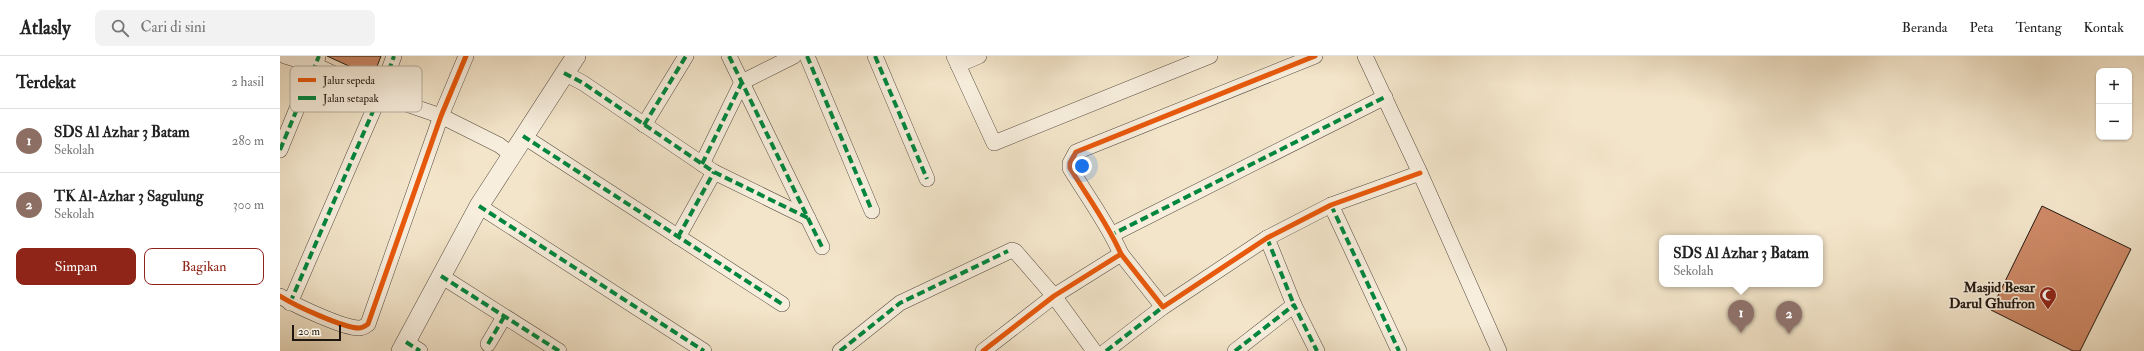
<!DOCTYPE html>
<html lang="id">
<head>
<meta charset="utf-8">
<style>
  body { margin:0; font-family:"IM FELL Double Pica",serif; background:#f2f2f2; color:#222 }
  .controls { position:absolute; right:12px; top:12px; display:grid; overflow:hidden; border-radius:8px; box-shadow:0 1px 3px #0004 }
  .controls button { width:36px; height:36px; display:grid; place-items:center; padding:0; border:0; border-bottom:1px solid #e0e0e0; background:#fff; color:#222; font:20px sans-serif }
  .scale { position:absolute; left:12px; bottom:10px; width:49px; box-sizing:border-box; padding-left:4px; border:2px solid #201710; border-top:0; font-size:11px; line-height:14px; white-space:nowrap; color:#201710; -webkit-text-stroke:3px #f7eedd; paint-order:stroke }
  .you { position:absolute; left:802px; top:110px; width:14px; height:14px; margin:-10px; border:3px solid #fff; border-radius:50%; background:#1a73e8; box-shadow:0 0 0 6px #1a73e833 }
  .badge { display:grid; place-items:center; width:26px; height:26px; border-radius:50%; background:#8f2418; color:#fff; font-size:13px; font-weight:700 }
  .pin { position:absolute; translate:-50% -33px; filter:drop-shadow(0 1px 2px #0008) }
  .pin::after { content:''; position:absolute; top:21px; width:14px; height:12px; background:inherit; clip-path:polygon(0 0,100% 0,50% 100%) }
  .popup { position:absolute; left:1379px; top:179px; width:164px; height:52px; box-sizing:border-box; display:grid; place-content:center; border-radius:8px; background:#fff; filter:drop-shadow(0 1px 3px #0005); font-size:13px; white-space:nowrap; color:#767676 }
  .popup b { font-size:15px; color:#222 }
  .popup::after { content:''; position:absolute; left:50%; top:100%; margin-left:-8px; border:8px solid transparent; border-top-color:#fff }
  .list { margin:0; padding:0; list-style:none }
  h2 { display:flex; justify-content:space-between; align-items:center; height:52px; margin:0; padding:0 16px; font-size:17px }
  h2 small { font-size:13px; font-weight:400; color:#767676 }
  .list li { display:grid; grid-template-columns:26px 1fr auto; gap:12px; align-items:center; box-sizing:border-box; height:64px; padding:0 16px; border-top:1px solid #e0e0e0 }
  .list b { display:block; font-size:15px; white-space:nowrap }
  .list p { margin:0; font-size:13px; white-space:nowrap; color:#767676 }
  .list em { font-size:13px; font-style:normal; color:#767676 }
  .actions { display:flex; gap:8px; padding:12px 16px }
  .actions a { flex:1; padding:9px 0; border:1px solid #8f2418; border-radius:8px; text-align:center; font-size:14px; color:#8f2418 }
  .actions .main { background:#8f2418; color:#fff }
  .icon { flex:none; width:22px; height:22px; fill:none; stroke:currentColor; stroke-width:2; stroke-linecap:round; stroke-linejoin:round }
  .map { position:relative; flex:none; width:1864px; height:295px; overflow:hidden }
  header { display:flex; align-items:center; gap:24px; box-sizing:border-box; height:56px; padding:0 20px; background:#fff; border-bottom:1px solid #e0e0e0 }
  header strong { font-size:19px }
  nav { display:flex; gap:22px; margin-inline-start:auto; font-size:14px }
  .search { width:280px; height:36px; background:#f2f2f2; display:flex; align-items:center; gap:10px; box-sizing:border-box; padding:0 14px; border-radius:8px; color:#767676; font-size:15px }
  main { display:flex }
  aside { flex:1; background:#fff }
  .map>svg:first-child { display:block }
</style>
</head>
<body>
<header>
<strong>Atlasly</strong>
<div class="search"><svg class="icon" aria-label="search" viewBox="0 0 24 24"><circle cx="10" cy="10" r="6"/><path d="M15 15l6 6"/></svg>Cari di sini</div>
<nav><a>Beranda</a><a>Peta</a><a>Tentang</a><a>Kontak</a></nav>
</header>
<main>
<aside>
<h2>Terdekat<small>2 hasil</small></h2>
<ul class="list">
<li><span class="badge" style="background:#8d6e63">1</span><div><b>SDS Al Azhar 3 Batam</b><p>Sekolah</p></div><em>280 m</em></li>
<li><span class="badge" style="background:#8d6e63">2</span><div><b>TK Al-Azhar 3 Sagulung</b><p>Sekolah</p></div><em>300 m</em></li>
</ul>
<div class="actions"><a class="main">Simpan</a><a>Bagikan</a></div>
</aside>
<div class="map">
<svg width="1864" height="295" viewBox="0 0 1864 295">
  <rect width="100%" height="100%" fill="#f3e5ca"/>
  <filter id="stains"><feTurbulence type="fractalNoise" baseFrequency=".005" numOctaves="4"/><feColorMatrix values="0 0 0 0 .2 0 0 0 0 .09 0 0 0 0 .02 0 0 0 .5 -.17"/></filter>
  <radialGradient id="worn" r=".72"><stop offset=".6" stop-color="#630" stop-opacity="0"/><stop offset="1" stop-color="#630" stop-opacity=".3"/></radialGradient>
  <g fill="#ce8966" stroke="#201710">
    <polygon points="47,0 101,0 93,21"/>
    <polygon points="1762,150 1851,193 1800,295 1793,295 1711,254"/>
  </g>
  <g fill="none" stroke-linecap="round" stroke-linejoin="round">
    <g stroke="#554a3e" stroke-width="16">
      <g id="minor">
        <polyline points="5,0 35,9 100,39 161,60 219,89 231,98"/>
        <polyline points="449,0 542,191"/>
        <polyline points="527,0 592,155"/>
        <polyline points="595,0 647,123"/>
        <polyline points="674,0 714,87 930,0"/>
        <polyline points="1085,0 1140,117 1219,295"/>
        <polyline points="678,9 699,0"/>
        <polyline points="284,17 303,27 434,116 528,162"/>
        <polyline points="364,69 406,0"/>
        <polyline points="243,80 502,248"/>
        <polyline points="0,94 38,1"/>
        <polyline points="422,108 462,26 514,0"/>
        <polyline points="1051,149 1119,295"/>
        <polyline points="199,150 424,295"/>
        <polyline points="833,178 1105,41"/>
        <polyline points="398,181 434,116"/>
        <polyline points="987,182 1014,249"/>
        <polyline points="841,198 883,251 987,182 1051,149 1140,117"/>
        <polyline points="161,220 279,295"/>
        <path d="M0 240C14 249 63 272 79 272 83 272 85 270 88 268L161 60 186 0"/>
        <polyline points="10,247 100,39 114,0"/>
        <polyline points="126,286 140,295"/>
        <polyline points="208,288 224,261"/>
        <polyline points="560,295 620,247 732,194 735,195 774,240 814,295"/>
        <path d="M703 295 774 240 841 198C828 168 807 140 790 112V107L796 96 1035 0"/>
        <polyline points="826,295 883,251"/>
        <polyline points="955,295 1014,249 1037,295"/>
      </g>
    </g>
    <g stroke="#554a3e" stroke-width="20">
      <polyline id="tertiary" points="121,295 199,150 296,0"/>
    </g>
    <use href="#minor" stroke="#f7eedd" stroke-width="15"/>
    <use href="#tertiary" stroke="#f7eedd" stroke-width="19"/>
    <g stroke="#00873e" stroke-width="4" stroke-dasharray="8 4" stroke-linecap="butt">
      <polyline points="449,0 542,191"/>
      <polyline points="527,0 592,155"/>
      <polyline points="595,0 647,123"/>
      <polyline points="284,17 303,27 434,116 528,162"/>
      <polyline points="364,69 406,0"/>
      <polyline points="243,80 502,248"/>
      <polyline points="0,94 39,0"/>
      <polyline points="422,108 462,26"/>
      <polyline points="1051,149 1119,295"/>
      <polyline points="199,150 424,295"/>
      <polyline points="398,181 434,116"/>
      <polyline points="987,182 1014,249"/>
      <polyline points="834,183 833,178 1105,41"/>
      <polyline points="161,220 279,295"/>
      <polyline points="10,247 100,39 114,0"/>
      <polyline points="126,286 140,295"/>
      <polyline points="208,288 224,261"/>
      <polyline points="560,295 620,247 728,195"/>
      <polyline points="826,295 883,251"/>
      <polyline points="955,295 1014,249 1037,295"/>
    </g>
    <g stroke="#f7eedd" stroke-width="8">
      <g id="cycleway">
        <polyline points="841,198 883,251 987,182 1051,149 1140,117"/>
        <path d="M0 240C14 249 63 272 79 272 83 272 85 270 88 268L161 60 186 0"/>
        <path d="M703 295 774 240 841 198C828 168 807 140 790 112V107L796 96 1035 0"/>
      </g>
    </g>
    <use href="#cycleway" stroke="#e8590c" stroke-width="5"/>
  </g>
  <defs>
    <g id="mosque-pin" transform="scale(0.9)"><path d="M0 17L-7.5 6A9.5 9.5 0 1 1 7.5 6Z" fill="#8f2418" stroke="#f7eedd"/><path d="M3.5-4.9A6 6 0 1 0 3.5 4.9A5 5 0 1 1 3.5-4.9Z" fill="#fff"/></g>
  </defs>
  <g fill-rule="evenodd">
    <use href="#mosque-pin" x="1768" y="239"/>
  </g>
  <g text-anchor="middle" stroke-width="3.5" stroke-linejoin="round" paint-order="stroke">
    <g font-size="14" font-weight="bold" fill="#201710" stroke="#f7eedd" text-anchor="end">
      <text x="1755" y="236">Masjid Besar<tspan x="1755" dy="16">Darul Ghufron</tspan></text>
    </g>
  </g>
  <rect x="10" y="10" width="132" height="46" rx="6" fill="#f7eedd" stroke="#b6aea0" stroke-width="1"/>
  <rect x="18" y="22" width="18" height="4" fill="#e8590c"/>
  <rect x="18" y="40" width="18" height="4" fill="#00873e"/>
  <g font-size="11" fill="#201710">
    <text x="43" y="28">Jalur sepeda</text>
    <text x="43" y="46">Jalan setapak</text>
  </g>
  <rect width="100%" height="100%" filter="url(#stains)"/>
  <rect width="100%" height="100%" fill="url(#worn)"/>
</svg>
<div class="controls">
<button>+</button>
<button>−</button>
</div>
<div class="scale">20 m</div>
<div class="you"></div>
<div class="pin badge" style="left:1461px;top:277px;background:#8d6e63">1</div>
<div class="popup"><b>SDS Al Azhar 3 Batam</b>Sekolah</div>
<div class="pin badge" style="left:1509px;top:278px;background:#8d6e63">2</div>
</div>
</main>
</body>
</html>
